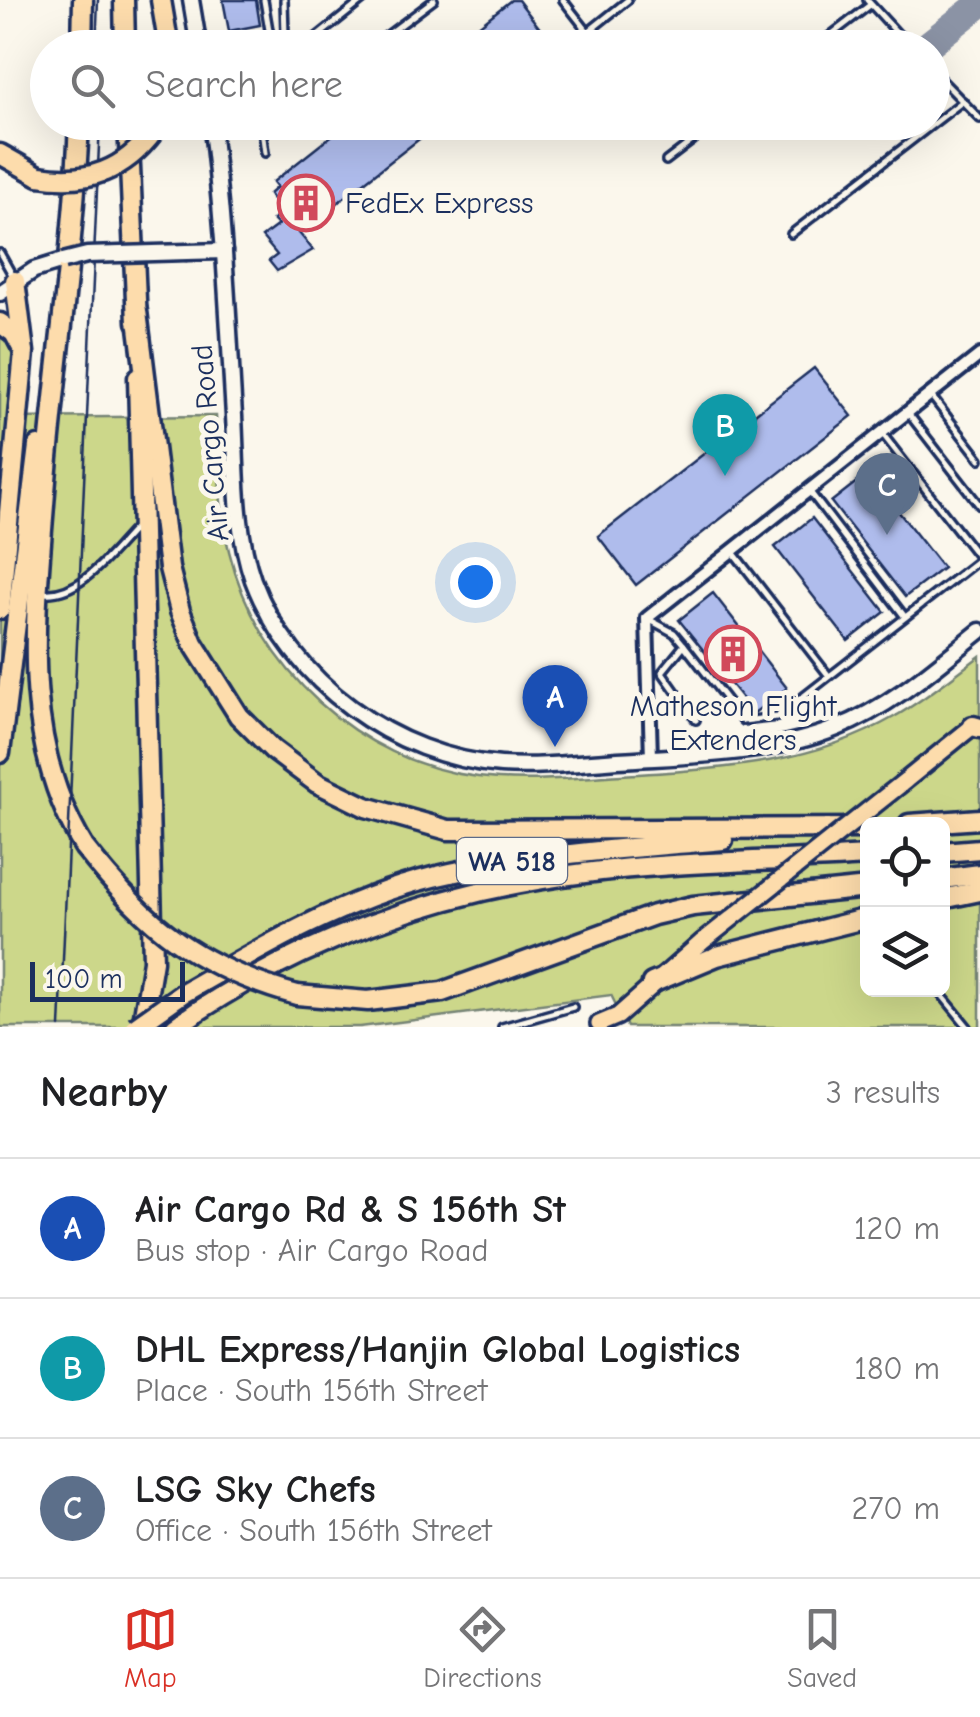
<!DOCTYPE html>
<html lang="en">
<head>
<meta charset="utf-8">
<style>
  body { margin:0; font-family:"Comic Neue",sans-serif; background:#f2f2f2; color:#202124 }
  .controls { position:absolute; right:30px; bottom:30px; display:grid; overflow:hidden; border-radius:15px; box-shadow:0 10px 40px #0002 }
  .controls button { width:90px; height:90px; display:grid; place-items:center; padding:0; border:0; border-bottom:2px solid #e0e0e0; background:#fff; color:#202124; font:50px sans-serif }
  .scale { position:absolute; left:30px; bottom:25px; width:155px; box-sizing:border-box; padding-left:10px; border:5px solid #1b2f5e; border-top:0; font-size:28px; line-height:35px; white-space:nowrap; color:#1b2f5e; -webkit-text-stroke:8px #fbf7ec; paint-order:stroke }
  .you { position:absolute; left:475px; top:582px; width:35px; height:35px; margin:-25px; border:8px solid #fff; border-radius:50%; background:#1a73e8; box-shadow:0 0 0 15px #1a73e833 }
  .badge { display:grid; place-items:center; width:65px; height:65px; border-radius:50%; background:#d93025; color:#fff; font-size:32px; font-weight:700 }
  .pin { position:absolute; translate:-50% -82px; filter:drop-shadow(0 2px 5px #0008) }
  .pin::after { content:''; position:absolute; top:52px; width:35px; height:30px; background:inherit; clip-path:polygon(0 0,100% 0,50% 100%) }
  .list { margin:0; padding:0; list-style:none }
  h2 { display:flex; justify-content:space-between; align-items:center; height:130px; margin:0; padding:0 40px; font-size:42px }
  h2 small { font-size:32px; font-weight:400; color:#757577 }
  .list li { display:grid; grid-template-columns:65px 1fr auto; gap:30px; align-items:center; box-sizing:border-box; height:140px; padding:0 40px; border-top:2px solid #e0e0e0 }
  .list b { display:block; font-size:38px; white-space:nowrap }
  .list p { margin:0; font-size:32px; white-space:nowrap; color:#757577 }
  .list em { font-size:32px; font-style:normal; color:#757577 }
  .icon { flex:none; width:55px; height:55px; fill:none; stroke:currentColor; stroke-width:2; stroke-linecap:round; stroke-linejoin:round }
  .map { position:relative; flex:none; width:980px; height:1027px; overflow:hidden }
  .search { position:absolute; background:#fff; box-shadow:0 10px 40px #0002; left:30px; right:30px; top:30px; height:110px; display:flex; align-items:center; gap:25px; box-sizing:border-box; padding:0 35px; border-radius:55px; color:#757577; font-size:38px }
  .sheet { height:550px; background:#fff }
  nav { display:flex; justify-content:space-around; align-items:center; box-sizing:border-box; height:140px; border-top:2px solid #e0e0e0; background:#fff; font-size:28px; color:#757577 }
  nav a { display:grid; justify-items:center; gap:5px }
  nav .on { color:#d93025 }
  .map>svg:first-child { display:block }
</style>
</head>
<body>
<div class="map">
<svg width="980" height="1027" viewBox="0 0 980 1027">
  <rect width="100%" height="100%" fill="#fbf7ec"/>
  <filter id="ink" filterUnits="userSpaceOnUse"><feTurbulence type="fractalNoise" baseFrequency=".01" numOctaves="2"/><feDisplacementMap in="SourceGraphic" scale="20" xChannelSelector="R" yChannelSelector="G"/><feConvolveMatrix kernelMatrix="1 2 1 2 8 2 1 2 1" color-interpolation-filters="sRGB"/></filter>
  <g filter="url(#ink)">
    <path fill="#ccd78a" stroke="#748374" stroke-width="2.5" fill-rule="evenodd" d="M0 335 13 347 8 418 216 416C219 461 218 507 229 551 257 668 358 762 478 777 526 783 574 778 622 775 717 769 809 766 894 717 924 700 952 677 980 656V1027H627L611 995 360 1027H0ZM868 824H942V989H868Z"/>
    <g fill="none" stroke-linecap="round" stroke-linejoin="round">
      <polyline stroke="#8b93a5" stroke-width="28" points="924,48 980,4"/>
    </g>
    <g fill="#afbcec" stroke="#1b2f5e" stroke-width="2.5">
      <polygon points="223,0 256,0 260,25 229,31"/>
      <polygon points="511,0 518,0 548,39 537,48 433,48 450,34 457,43"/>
      <polygon points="349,122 441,122 299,233 313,250 277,271 269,261 277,255 262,237 278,225 273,220 283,213 269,194 277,187 273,182"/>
      <polygon points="814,368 852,416 636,585 598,536"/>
      <polygon points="868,473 943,568 905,597 831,502"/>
      <polygon points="812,518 885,612 848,641 775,547"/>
      <polygon points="713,593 787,688 754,713 679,620"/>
    </g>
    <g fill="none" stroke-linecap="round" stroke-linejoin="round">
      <g stroke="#1b2f5e" stroke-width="12">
        <g id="lane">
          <polyline points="264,0 270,36"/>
          <polyline points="284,0 285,35"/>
          <polyline points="563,0 588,32 628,0"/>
          <polyline points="867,0 911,48"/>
          <polyline points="235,45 285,35 287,48"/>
          <polyline points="303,48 363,0"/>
          <polyline points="370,48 434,0"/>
          <polyline points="814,48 870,5"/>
          <polyline points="932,70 980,119"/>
          <polyline points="261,122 265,153"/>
          <polyline points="666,161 717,122"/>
          <polyline points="791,234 963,101"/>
          <polyline points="0,253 14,278"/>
          <polyline points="932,397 980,459"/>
          <polyline points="908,413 980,506"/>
          <polyline points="881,432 980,559"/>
          <polyline points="810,492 905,617"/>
          <polyline points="733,552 829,676"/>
          <path d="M44 593C82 596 112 551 137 526"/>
          <polyline points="650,620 674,633 684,645 662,672 696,720"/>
          <polyline points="684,645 743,721 777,717 980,559"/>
          <polyline points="937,989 968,1027"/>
          <polyline points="502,1027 573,1007"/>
        </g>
      </g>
      <g stroke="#1b2f5e" stroke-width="18">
        <polyline id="street" points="651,758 647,618 980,355"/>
      </g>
      <g stroke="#1b2f5e" stroke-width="21">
        <g id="secondary">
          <polyline points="191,0 199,48"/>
          <path d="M211 122C224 220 228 318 234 416 237 470 235 529 253 580 291 682 394 757 501 765 545 768 592 761 636 759 703 755 775 753 837 728 892 706 935 667 980 631"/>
          <polyline points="187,252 224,251"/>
          <polyline points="0,293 34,270 63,261"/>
        </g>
      </g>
      <g stroke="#1b2f5e" stroke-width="22">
        <g id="primary">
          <polyline points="905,781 973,726"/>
          <polyline points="599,1024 618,1016 702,942"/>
        </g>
      </g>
      <g stroke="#1b2f5e" stroke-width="25">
        <g id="highway">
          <polyline points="124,0 125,48"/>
          <polyline points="161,0 169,48"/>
          <polyline points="82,48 83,0"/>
          <path d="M79 122C74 246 55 369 45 492 36 613 18 739 84 847"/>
          <polyline points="128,122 137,322"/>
          <polyline points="0,154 39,176"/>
          <polyline points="137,311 169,568 180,611 193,643 239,716 273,750 317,783 366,807 448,830 868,828"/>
          <polyline points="0,323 14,333 22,348"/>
          <polyline points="138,378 153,961 142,1027"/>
          <polyline points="0,609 24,352 15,281"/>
          <polyline points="973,726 980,728"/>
          <polyline points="0,753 38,446"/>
          <polyline points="909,824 980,819"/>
          <polyline points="942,852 980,849"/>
          <polyline points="942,879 980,874"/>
          <polyline points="942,899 980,891"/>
          <polyline points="652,983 717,956 868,918"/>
          <path d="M183 993C262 947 344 899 433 877 528 854 625 849 723 840"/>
          <polyline points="297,995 368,1001 442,992 654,915 693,906 868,888"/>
          <path d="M175 1027C294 942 441 890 585 873 678 861 774 862 868 856"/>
        </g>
      </g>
      <use href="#lane" stroke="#fbf7ec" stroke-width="5"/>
      <use href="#street" stroke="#fbf7ec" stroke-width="10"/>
      <use href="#secondary" stroke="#fbf7ec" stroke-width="14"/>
      <use href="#primary" stroke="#fddcac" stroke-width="15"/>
      <use href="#highway" stroke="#fddcac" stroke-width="18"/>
      <g stroke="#1b2f5e" stroke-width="2.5">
        <polyline points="96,48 98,0"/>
        <polyline points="60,1027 100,122"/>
      </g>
      <g stroke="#1b2f5e" stroke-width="21" stroke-linecap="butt">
        <polyline id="secondary-bridge" points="63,261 87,255 187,252"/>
      </g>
      <g stroke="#1b2f5e" stroke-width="22" stroke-linecap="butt">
        <polyline id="primary-bridge" points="702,942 905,781"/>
      </g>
      <g stroke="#1b2f5e" stroke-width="25" stroke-linecap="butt">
        <g id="highway-bridge">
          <path d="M39 176C88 184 124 171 154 131"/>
          <path d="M84 847C146 927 199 968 297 995"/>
          <polyline points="135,1027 183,993"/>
        </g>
      </g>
      <use href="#secondary-bridge" stroke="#fbf7ec" stroke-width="14"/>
      <use href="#primary-bridge" stroke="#fddcac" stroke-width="15"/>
      <use href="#highway-bridge" stroke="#fddcac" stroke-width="18"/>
    </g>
  </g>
  <defs>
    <g id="building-ring" transform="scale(2.875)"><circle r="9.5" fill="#fbf7ec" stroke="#d1495b" stroke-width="1.5"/><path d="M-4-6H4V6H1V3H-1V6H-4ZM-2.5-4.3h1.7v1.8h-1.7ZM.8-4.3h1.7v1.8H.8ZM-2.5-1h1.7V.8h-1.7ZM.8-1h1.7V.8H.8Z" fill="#d1495b"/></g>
  </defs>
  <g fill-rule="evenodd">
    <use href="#building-ring" x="306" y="203"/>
    <use href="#building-ring" x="733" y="654"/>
  </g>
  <g text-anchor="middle" stroke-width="10" stroke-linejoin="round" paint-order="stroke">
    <rect fill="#fbf7ec" stroke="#5e6b89" stroke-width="2.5" x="457" y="838" width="110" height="46" rx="8"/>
    <g font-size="28" font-weight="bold" fill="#1b2f5e">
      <text x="512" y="871">WA 518</text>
    </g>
    <g font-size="30" fill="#1b2f5e" stroke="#fbf7ec" text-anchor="start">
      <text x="345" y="213">FedEx Express</text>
      <text x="733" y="716" text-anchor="middle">Matheson Flight<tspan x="733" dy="34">Extenders</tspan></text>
    </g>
    <g font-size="30" fill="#1b2f5e" stroke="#fbf7ec">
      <text transform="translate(210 443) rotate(-95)" y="10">Air Cargo Road</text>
    </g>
  </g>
</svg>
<div class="controls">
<button><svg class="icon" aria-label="locate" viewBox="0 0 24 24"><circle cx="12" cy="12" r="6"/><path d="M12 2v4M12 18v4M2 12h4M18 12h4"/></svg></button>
<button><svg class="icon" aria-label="layers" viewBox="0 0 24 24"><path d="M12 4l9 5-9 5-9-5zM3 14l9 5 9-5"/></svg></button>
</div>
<div class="scale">100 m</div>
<div class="you"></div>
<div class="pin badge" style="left:555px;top:747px;background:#1a4fb4">A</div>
<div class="pin badge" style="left:725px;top:476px;background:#0f9aa8">B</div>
<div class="pin badge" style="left:887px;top:535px;background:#5c6f8a">C</div>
<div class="search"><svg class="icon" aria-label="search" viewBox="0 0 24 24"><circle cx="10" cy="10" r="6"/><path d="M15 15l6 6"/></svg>Search here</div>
</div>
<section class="sheet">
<h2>Nearby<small>3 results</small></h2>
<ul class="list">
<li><span class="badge" style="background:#1a4fb4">A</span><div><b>Air Cargo Rd &amp; S 156th St</b><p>Bus stop · Air Cargo Road</p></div><em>120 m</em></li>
<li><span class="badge" style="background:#0f9aa8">B</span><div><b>DHL Express/Hanjin Global Logistics</b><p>Place · South 156th Street</p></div><em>180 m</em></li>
<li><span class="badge" style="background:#5c6f8a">C</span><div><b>LSG Sky Chefs</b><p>Office · South 156th Street</p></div><em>270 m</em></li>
</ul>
</section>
<nav>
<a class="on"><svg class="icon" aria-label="map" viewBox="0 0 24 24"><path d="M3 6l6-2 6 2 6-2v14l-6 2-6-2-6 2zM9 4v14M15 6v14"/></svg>Map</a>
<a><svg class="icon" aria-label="directions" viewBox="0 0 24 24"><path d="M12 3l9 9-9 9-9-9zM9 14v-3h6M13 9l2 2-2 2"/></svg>Directions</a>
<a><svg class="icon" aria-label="saved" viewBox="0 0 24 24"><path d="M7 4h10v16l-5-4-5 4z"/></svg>Saved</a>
</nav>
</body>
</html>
